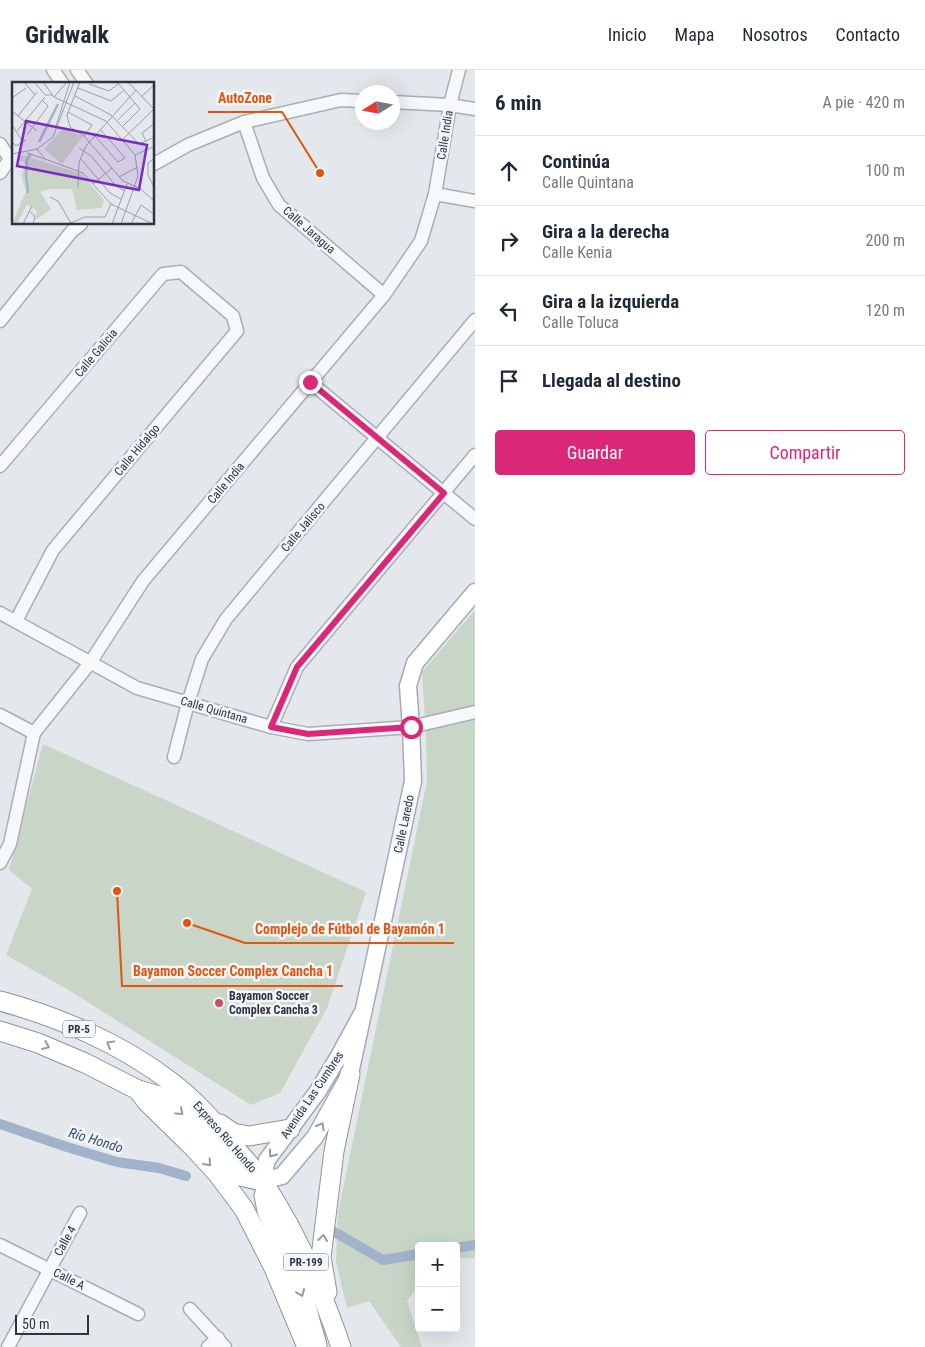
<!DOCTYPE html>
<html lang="es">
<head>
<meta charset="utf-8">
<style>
  body { margin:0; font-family:"Roboto Condensed",sans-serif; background:#f6f6f7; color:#1f2937 }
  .controls { position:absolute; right:15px; bottom:15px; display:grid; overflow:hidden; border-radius:5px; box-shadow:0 5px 20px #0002 }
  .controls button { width:45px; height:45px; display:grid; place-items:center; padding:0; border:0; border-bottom:1px solid #e0e1e3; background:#fff; color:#1f2937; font:25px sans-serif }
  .compass { position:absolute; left:355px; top:15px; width:45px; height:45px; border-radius:50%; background:#fff; box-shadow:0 5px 20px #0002; rotate:259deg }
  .scale { position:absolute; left:15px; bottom:12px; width:74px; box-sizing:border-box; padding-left:5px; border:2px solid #2c3444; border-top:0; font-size:14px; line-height:18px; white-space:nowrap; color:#2c3444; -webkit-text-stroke:4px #f4f6f9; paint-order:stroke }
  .stop { position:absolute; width:15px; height:15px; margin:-11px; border:4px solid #db2777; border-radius:50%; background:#fff }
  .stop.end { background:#db2777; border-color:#fff; box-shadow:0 1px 5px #0008 }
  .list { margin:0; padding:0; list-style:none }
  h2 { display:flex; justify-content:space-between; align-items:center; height:65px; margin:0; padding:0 20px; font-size:21px }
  h2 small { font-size:16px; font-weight:400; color:#747a83 }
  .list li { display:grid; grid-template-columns:32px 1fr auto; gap:15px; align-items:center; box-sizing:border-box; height:70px; padding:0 20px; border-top:1px solid #e0e1e3 }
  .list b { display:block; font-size:19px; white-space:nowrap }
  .list p { margin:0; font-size:16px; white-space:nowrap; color:#747a83 }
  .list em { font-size:16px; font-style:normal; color:#747a83 }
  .actions { display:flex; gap:10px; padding:15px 20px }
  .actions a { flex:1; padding:11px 0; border:1px solid #db2777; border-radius:5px; text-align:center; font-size:18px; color:#db2777 }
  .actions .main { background:#db2777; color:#fff }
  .icon { flex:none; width:28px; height:28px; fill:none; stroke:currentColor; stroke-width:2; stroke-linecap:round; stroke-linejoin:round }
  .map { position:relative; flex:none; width:475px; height:1277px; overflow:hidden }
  header { display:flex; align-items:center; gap:30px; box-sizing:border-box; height:70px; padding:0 25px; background:#fff; border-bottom:1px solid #e0e1e3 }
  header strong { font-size:24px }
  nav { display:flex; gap:28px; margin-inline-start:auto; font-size:18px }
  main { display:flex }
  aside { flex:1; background:#fff }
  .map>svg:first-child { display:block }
</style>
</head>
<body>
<header>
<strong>Gridwalk</strong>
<nav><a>Inicio</a><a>Mapa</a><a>Nosotros</a><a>Contacto</a></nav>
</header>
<main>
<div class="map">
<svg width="475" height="1277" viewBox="0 0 475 1277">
  <rect width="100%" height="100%" fill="#e4e7ec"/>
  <g fill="#c9d5c6">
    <polygon points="475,540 475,1188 456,1188 456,1176 419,1176 419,1215 407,1231 422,1277 401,1277 369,1231 347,1238 336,1192 338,1143 427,711 426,667 422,602"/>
    <polygon points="43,674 366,822 327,938 280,1023 251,1035 67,919 6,885 32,819 9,800"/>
  </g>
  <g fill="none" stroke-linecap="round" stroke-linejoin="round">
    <g stroke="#a1b3ca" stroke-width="10">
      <polyline points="0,1054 67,1077 117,1092 159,1098 186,1106"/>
      <polyline points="329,1159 383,1190 419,1184"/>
      <polyline points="456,1178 475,1175"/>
    </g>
    <g stroke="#a9aeb6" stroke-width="15">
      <g id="minor">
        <polyline points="53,0 63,14"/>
        <polyline points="77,0 87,14"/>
        <polyline points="392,32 450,35 475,39"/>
        <polyline points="244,52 263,108 279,135 384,225"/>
        <polyline points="0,74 10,89 0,103"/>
        <polyline points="154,94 188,75 244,52 341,30 362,31"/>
        <polyline points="435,124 475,131"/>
        <polyline points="0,251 72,161 81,154"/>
        <polyline points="310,312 475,449"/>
        <polyline points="0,396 163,204 181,202 233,246 237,261 53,480 16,551"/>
        <polyline points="0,543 137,618 271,657 308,664 411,657 475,642"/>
        <polyline points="0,645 34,663"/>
        <polyline points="271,657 297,597 475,385"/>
        <polyline points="174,687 188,633 202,589 226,549 475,250"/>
        <polyline points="0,793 10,774 34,663 90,593 143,511 384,225 421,171 435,124 450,35 459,0"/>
        <polyline points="0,1175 138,1244"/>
        <polyline points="190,1239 225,1277"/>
        <polyline points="8,1277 80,1143"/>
        <polyline points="208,1277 218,1268"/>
      </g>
    </g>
    <g stroke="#a4abb7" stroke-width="19">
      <polyline id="major" points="364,940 339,986 318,1021 267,1090 262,1111 282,1106 315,1067 350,1004 413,711 411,657 408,616 415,593 475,522"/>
    </g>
    <g stroke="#8c94a2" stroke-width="21">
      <g id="highway">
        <path d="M0 931C59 947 122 974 171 1012 195 1030 213 1051 232 1074 242 1087 254 1099 263 1112 296 1162 322 1221 341 1277"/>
        <polyline points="0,961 38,973 85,993 138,1020 147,1032 194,1078 217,1103 244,1139 274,1198 307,1277"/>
        <polyline points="138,1020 159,1026 170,1034 198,1059 236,1105 262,1111"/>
        <polyline points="220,1054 233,1063 249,1066 290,1059"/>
        <polyline points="264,1125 267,1141 303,1226 317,1275"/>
        <polyline points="327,1222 321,1187 334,1081 350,1004"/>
      </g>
    </g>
    <use href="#minor" stroke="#f7f8fa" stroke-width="12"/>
    <use href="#major" stroke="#fff" stroke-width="16"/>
    <use href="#highway" stroke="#fff" stroke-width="19"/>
  </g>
  <defs><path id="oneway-chevron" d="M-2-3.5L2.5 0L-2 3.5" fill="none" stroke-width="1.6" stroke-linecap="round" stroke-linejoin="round" transform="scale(1.25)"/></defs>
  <g stroke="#969aa2">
    <use href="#oneway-chevron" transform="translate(110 974) rotate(-151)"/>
    <use href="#oneway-chevron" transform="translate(46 976) rotate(23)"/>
    <use href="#oneway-chevron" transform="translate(180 1042) rotate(42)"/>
    <use href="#oneway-chevron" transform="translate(321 1056) rotate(-61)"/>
    <use href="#oneway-chevron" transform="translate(272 1084) rotate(126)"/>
    <use href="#oneway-chevron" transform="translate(208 1093) rotate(48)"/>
    <use href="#oneway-chevron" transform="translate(323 1168) rotate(-83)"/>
    <use href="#oneway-chevron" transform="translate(301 1223) rotate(69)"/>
  </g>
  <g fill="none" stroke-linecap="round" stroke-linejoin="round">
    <polyline stroke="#db2777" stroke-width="6" points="310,312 444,423 297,597 271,657 308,664 411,657"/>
  </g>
  <circle fill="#cb4e5b" stroke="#f4f6f9" stroke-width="2" cx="219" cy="933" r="5"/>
  <g text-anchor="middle" stroke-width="5" stroke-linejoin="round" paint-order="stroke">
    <g fill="#f4f6f9" stroke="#686e7a" stroke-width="1">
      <rect x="63" y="950.5" width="32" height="17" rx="4"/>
      <rect x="283.5" y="1183.5" width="45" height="17" rx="4"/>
    </g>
    <g font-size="11" font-weight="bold" fill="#2c3444">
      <text x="79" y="963">PR-5</text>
      <text x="306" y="1196">PR-199</text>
    </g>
    <g font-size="12" fill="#2c3444" stroke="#f4f6f9">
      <text transform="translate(445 65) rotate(-81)" y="4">Calle India</text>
      <text transform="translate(309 160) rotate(41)" y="4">Calle Jaragua</text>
      <text transform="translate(96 283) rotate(-50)" y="4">Calle Galicia</text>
      <text transform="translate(137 380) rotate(-50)" y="4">Calle Hidalgo</text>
      <text transform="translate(226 413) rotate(-50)" y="4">Calle India</text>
      <text transform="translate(303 457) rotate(-50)" y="4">Calle Jalisco</text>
      <text transform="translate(214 640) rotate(16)" y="4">Calle Quintana</text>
      <text transform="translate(404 754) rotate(-78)" y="4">Calle Laredo</text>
      <text transform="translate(312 1025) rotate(-56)" y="4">Avenida Las Cumbres</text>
      <text transform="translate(225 1067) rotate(49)" y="4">Expreso Río Hondo</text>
      <text transform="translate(65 1171) rotate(-61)" y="4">Calle 4</text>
      <text transform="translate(69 1209) rotate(26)" y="4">Calle A</text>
    </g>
    <g font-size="12" font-weight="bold" fill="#2c3444" stroke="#f4f6f9" text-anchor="start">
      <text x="229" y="930">Bayamon Soccer<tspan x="229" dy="14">Complex Cancha 3</tspan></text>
    </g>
    <g font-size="14" font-style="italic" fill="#375077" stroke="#f4f6f9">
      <text transform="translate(96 1070) rotate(17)" y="5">Río Hondo</text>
    </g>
  </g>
  <g transform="translate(12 12)">
    <rect width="142" height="142" fill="#e4e7ec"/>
    <path d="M51 47 71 54 50 82 32 67ZM11 73 70 92 92 118 89 126 65 128 60 107H36L28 110 39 127 23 138 25 129 15 122 5 142H0L14 109 9 93 14 83 11 79 4 78Z" fill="#c9d5c6"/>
    <path fill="none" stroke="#a1b3ca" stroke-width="2.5" d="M27 60 46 22M16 111 14 92 15 77 19 72"/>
    <path fill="none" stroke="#9a9fa9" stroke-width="1" d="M12 0 23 13M31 0 42 15 94 39 123 73 126 94 109 142M68 0 55 33 58 45 72 54 111 99 129 107 143 120M105 0 128 27 111 44M116 0 142 27M24 2 33 13H40M77 2 97 9 106 2M66 6 99 19 111 9M63 14 99 33 127 62 143 55M42 15 55 0M129 15 143 2M0 16 14 6M0 29 25 49M56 30 80 43 72 54M6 34 25 10M106 38 123 21M0 43 11 60M44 44 58 0M5 49 33 15M15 53 36 24 30 18M83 54 106 80 113 76 88 47M111 57 143 26M134 59 130 51 143 41M1 61 4 64 14 58M67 66 79 74 104 104 113 109M25 67 33 77 71 91 99 122 141 142M15 71 33 77M0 72 25 67 41 55 62 0M123 73 143 64M68 76 98 111 109 117M143 76 136 81V93L143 107M107 95 126 85M81 102 100 86M66 106 67 80 74 64 124 8M38 115 46 119 59 141M17 129 23 134 21 142M11 142 20 124M56 142 73 135H93L99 122M100 142 115 102M119 142 129 123 143 133"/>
    <path fill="#7b2cbf" fill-opacity="0.15" stroke="#7b2cbf" stroke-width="2.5" d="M14 39 135 63 127 108 5 84Z"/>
    <rect width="142" height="142" fill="none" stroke="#2c3444" stroke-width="2.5"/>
  </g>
  <path fill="none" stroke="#df570f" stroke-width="2" d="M320 103L282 42H208M187 853L245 873H454M117 821L122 916H343"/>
  <g fill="#df570f" stroke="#f4f6f9" stroke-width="2">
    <circle cx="320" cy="103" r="5"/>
    <circle cx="187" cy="853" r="5"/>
    <circle cx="117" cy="821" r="5"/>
  </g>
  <g font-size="14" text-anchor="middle" font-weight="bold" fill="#df570f" stroke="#f4f6f9" stroke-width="5" stroke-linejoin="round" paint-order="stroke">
    <text x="245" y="33">AutoZone</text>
    <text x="350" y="864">Complejo de Fútbol de Bayamón 1</text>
    <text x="233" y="906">Bayamon Soccer Complex Cancha 1</text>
  </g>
</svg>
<div class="controls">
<button>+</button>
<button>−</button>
</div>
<svg class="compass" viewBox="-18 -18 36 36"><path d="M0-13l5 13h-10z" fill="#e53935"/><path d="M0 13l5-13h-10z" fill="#747a83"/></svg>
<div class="scale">50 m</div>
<div class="stop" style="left:411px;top:657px"></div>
<div class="stop end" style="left:310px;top:312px"></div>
</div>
<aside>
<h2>6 min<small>A pie · 420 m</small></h2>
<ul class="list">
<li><svg class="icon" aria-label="ahead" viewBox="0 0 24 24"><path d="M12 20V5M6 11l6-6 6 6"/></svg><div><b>Continúa</b><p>Calle Quintana</p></div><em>100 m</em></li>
<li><svg class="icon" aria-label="right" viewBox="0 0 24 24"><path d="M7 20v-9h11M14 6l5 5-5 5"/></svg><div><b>Gira a la derecha</b><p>Calle Kenia</p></div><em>200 m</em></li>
<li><svg class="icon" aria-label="left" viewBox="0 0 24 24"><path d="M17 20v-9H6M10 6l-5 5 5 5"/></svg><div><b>Gira a la izquierda</b><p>Calle Toluca</p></div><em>120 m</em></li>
<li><svg class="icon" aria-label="arrive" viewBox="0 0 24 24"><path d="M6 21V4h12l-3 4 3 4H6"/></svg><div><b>Llegada al destino</b></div></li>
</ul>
<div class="actions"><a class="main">Guardar</a><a>Compartir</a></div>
</aside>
</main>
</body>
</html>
